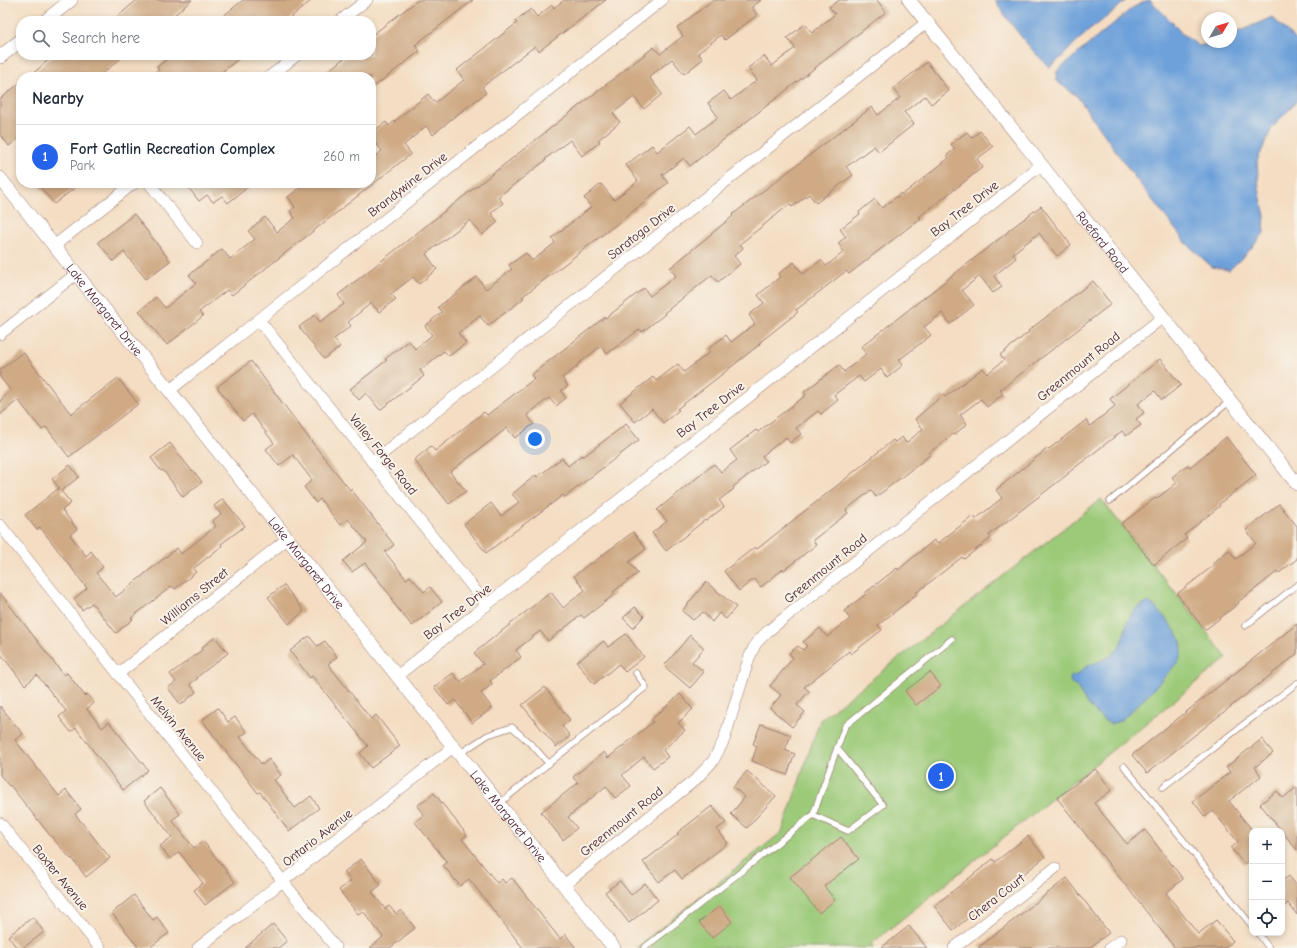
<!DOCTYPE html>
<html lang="en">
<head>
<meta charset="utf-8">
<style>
  body { margin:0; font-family:"Comic Neue",sans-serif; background:#f2f2f3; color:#1f2937 }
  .controls { position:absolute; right:12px; bottom:12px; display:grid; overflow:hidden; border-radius:8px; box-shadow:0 2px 6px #0003 }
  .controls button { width:36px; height:36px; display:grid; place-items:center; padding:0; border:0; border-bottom:1px solid #e0e1e3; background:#fff; color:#1f2937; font:20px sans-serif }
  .compass { position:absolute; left:1201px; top:12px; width:36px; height:36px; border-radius:50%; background:#fff; box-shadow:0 2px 6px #0003; rotate:52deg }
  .you { position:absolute; left:535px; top:439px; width:14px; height:14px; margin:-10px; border:3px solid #fff; border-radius:50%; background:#1a73e8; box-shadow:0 0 0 6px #1a73e833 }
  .badge { display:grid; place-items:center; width:26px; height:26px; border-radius:50%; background:#2563eb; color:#fff; font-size:13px; font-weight:700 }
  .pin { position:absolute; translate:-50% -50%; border:2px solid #fff; box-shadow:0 1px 4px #0006 }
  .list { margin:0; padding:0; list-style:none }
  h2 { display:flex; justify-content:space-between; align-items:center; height:52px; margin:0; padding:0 16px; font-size:17px }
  h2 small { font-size:13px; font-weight:400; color:#747a83 }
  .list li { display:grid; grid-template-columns:26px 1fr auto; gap:12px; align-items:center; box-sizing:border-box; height:64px; padding:0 16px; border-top:1px solid #e0e1e3 }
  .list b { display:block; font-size:15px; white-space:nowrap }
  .list p { margin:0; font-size:13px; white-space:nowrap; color:#747a83 }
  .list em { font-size:13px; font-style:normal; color:#747a83 }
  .icon { flex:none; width:22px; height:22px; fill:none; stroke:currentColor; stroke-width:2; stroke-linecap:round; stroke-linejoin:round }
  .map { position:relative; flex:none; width:1297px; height:948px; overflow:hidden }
  .search { position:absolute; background:#fff; box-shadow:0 2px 6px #0003; left:16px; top:16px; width:360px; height:44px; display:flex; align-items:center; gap:10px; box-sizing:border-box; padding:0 14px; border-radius:16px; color:#747a83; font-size:15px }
  .panel { position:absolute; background:#fff; box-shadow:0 2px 6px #0003; left:16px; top:72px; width:360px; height:116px; border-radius:16px }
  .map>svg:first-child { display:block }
</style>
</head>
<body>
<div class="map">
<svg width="1297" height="948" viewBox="0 0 1297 948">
  <rect width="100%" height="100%" fill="#f7f3e8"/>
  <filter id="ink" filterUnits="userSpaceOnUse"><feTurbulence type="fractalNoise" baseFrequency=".025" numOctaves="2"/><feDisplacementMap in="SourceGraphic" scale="8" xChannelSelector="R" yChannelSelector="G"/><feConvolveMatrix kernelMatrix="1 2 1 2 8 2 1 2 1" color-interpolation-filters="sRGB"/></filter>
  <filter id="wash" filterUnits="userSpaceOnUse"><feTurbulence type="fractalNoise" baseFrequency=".012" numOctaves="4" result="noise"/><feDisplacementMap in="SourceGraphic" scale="16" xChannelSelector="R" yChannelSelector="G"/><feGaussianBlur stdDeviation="0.9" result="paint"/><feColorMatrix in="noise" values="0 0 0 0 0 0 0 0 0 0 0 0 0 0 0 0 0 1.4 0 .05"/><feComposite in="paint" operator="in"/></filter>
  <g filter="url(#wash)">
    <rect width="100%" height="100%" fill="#f4ddc2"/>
    <polygon fill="#9cca79" stroke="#737452" points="1101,499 1227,658 871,944 874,948 639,948 637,947 782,832 820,720"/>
    <g fill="#6ea1da" stroke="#5c6082">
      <path d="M995 0H1127L1108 16 1090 30 1075 43 1061 58 1049 67C1029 48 1010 24 995 0Z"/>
      <polygon points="1148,0 1150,0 1173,23 1181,33 1199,46 1215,42 1231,42 1231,35 1272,17 1297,41 1297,101 1272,128 1257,161 1259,189 1265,216 1264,233 1248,252 1229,270 1212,267 1186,243 1133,175 1077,96 1056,81 1057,71 1132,8"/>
      <path d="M1149 602C1156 607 1161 613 1167 620 1177 633 1188 645 1178 662L1144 699 1120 721 1110 724C1099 718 1082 700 1078 688L1071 683 1070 678 1072 676C1080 676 1080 670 1086 667 1095 662 1107 660 1114 653 1126 642 1124 621 1135 609 1138 606 1145 604 1149 602Z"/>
    </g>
    <g id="blocks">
      <g fill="#cfaa85">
        <polygon points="137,0 192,0 167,21 112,21"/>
        <polygon points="243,0 312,0 286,21 217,21"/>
        <polygon points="418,0 473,0 415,45 420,51 371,89 371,77 320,77 348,55 371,55 371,36"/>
        <polygon points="564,0 606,0 539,51 535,46 482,87 486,93 450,120 433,135 426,126 404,145 411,154 232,295 227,290 199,312 203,316 167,345 139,311 156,297 165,308 196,283 189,275 222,249 230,259 255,239 248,231 265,217 277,232 295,218 290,211 295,207 288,197 306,183 371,183 371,160 382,151 371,137 371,133 386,122 389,126 428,94 435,103 464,80 457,70 517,23 515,21 531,9 537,17 552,5 554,8"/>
        <polygon points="713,0 761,0 752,7 757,15 725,40 721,35 698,53 703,59 684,74 672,59 649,77 662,94 644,109 634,97 613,113 620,122 598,140 600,142 582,156 570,140 545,159 546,160 498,197 503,203 491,213 498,222 482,235 470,220 426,254 437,269 419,284 413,277 391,294 396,299 379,312 371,303 348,322 351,326 334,339 340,347 324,359 299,327 315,315 320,322 344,304 338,295 654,47 660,54 683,36 677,28"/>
        <polygon points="839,0 877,0 886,12 690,166 684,158 662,175 668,183 644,201 645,202 522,297 524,298 488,326 480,316 458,333 466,343 449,356 444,351 420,370 424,376 380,410 366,393 359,400 350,389 387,360 385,359 409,341 415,349 432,335 425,326 442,312 438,307 477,277 486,289 512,269 509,265 526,253 532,261 555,243 552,238 591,207 584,198 601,184 614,200 638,181 626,165 652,145 657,152 690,126 696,134 718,117 708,103 724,91 731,100 757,80 748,68 764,56 772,66 795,48 787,38 805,24 812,33 835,14 829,7"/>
        <polygon points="54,55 125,55 98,77 29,77"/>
        <polygon points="172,55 244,55 215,77 150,77 159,70 157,67"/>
        <polygon points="927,62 949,91 931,104 925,96 904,112 914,124 879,152 874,146 846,167 853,175 816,203 809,194 792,207 790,204 740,244 743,248 734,256 740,264 718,282 712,275 664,313 665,314 642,332 640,329 607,354 601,346 577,365 578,366 562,378 568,386 561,391 566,398 556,406 549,398 527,415 534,424 515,438 507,428 450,472 466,491 449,504 414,460 431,446 435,451 484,412 487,415 534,379 531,375 605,317 606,318 644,288 650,296 676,276 670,268 733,216 732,215 872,107 878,115 900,98 893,89"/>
        <polygon points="21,82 21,136 9,146 0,134 0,99"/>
        <polygon points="980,131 993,147 977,159 983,167 919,217 921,218 882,248 849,274 846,271 796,310 798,312 759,343 760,344 716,379 677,409 679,410 663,423 652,409 635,422 620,403 653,377 656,381 678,364 684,372 710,352 708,349 726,335 731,342 755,324 749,315 764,303 758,295 780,277 778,274 794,262 803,274 821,260 826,266 844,252 838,243 846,237 840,229 860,214 859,212 875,199 882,208 901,193 902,195 949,158 947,155 955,149 951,144 967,132 972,138"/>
        <polygon points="37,183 81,183 54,204"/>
        <polygon points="185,183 253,183 228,203 222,196 213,202 207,195 199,201"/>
        <polygon points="1041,206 1071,245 1057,256 1039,233 1013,253 1016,258 994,276 1002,287 993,293 980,276 962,290 974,305 950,324 942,313 924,327 931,335 899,360 903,365 887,378 881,369 864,382 859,376 834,395 838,400 821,414 818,411 796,428 801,434 790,443 786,437 762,456 766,461 733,487 734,489 719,500 724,507 706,521 705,520 666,551 652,533 667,521 657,510 714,464 721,472 737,460 730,450 756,430 758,432 806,395 804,392 839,365 844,372 866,354 861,347 1008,232 1008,231"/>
        <polygon points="134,214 170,261 146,279 124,252 113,261 98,242"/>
        <polygon points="1093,281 1111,304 1000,390 1003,394 987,407 981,399 960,415 967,424 954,435 953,434 929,453 930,455 876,497 871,490 846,510 848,513 813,540 816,545 784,570 783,569 761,587 754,579 739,591 724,571 755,547 757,549 839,484 893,440 895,442 902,437 906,443 923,429 915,419 943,395 945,397 983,368 987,374 1004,360 1000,355 1029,332 1028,331"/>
        <polygon points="23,352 71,414 118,378 138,404 69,457 46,427 42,430 18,400 0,415 0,401 11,391 0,377 0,370"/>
        <polygon points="1160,359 1181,385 1162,400 1155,391 1138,404 1144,413 1136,419 1141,425 1126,436 1122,431 1068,473 1068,474 989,535 991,538 964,559 962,557 916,593 917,594 878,625 882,630 851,654 849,651 804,687 809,691 797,705 805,712 792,727 770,708 781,695 770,686 793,658 789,653 798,646 803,650 807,646 803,642 820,628 827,637 850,619 844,611 866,594 865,593 897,568 898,570 934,540 937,544 973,516 976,519 1002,498 996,490 1048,448 1049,449 1086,420 1090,426 1115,406 1110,399"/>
        <polygon points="251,361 311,441 350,490 351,489 394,545 385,552 406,579 410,576 424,592 430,587 442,602 412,626 391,600 393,599 365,563 352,572 343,561 367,542 348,519 340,525 320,499 316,503 304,487 312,480 293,455 279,466 266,449 274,443 252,414 243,421 217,387"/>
        <polygon points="626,424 639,440 565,497 563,495 486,553 464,524 491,503 501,516 519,502 512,494 536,475 537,477 562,458 568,466 582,455 583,457"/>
        <polygon points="1226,437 1256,475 1219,504 1220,506 1184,535 1187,538 1154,565 1121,524 1155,498 1156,499 1177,483 1172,477 1188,465 1190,467"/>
        <polygon points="170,443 192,471 193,470 202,482 183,497 163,470 161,471 151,458"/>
        <polygon points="70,465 79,477 61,491 71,503 62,510 77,529 70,535 86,556 91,551 103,567 96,573 116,597 177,548 181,554 216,526 212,521 221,514 214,506 223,499 245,526 221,544 222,546 193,569 196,572 175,589 172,586 131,618 133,619 116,633 92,603 82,610 74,599 87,588 40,527 37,530 25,515 59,488 52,479"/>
        <polygon points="1279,504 1297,526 1297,559 1279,573 1278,571 1259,586 1238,602 1239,603 1205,630 1177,594 1214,565 1213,563 1229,550 1236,559 1256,543 1246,530"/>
        <polygon points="633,532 646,549 629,562 638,573 613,592 615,594 584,618 581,615 548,641 540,631 516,650 521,657 490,681 492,684 481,693 492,708 472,723 455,700 448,705 434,687 453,673 460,682 483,664 474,653 551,592 563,608 585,590 574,576 590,563 591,564"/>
        <polygon points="706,582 736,607 726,619 719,613 712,622 703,612 693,620 682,611"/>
        <polygon points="284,585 304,611 289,624 268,597"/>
        <polygon points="0,593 64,675 67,673 85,696 87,694 94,703 87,709 102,728 109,722 148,770 123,790 76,728 71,732 59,717 66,711 37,675 25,685 0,653"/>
        <polygon points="635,607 644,616 633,628 623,618"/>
        <polygon points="1297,624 1297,654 1147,773 1132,755"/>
        <polygon points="626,634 644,657 625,672 619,664 594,684 577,662 604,641 608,647"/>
        <polygon points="690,635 704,648 692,662 704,672 690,688 664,666"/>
        <polygon points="309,636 317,646 325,641 337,657 328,664 371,719 376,715 400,746 371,768 360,753 368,746 312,676 310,678 290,651"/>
        <polygon points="215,637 228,653 197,677 198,678 190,684 196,692 181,705 168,688 176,682 170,674 202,650 201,648"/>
        <polygon points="930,672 941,686 916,705 905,691"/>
        <polygon points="545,687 570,720 562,726 570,736 556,747 522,705"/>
        <polygon points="680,694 693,709 678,723 685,730 663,750 668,757 653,768 644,757 622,775 631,786 615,798 606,786 583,805 568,817 577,828 563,840 541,812 578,783 573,777 604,752 608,758 653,722 651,720"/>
        <polygon points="0,706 23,734 15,740 59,796 66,790 81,809 75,814 110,858 86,877 72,858 71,859 49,834 10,785 9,786 0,775"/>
        <polygon points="218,708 228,722 235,717 247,732 240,737 262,765 269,759 281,775 274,780 295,808 311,796 319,808 289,831 260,792 258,793 202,720"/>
        <polygon points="761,724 791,735 785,750 795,754 787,775 752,761 757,746 753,744"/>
        <polygon points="1262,739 1273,753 1255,767 1261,776 1229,801 1252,830 1252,858 1244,864 1231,848 1238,842 1213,811 1205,817 1193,801 1230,772 1226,767"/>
        <polygon points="1095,769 1112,790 1094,803 1127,844 1145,830 1183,879 1166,893 1198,934 1216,920 1233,941 1225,948 1175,948 1057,798"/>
        <polygon points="747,771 776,796 747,828 731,814 745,797 733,787"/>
        <polygon points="1297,787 1297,850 1260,804 1277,791 1283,798"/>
        <polygon points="160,788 180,814 172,820 194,848 203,841 235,882 205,905 194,890 203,883 179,852 170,859 160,846 172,837 144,801"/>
        <polygon points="434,793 467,835 462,839 497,883 502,879 505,883 512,878 560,939 565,934 576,948 523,948 469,879 460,886 443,865 447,862 415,822 424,815 417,806"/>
        <polygon points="712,806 726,823 717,829 728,843 682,879 675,870 659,882 643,862 679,834 677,833"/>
        <polygon points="1028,836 1045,857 953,930 934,906 993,859 995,862"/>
        <polygon points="841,837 859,859 824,886 835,900 819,913 790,877"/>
        <polygon points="361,859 381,885 372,892 385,909 389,906 396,914 401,910 415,928 390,948 370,948 383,937 363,911 358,914 339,890 351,881 344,872"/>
        <polygon points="1289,876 1297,886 1297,915 1288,903 1282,908 1282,881"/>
        <polygon points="1067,878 1109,933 1089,948 978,948"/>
        <polygon points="620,881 631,895 645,883 658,900 629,923 605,892"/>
        <polygon points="134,895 153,920 157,917 169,933 149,948 139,948 112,913"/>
        <polygon points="720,906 732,922 712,938 699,922"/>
        <polygon points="33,917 44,932 23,948 17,948 8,936"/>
        <polygon points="273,924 287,941 278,948 245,948"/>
        <polygon points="909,926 927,948 881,948"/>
      </g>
    </g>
  </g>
  <g filter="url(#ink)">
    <use href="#blocks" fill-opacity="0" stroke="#9f7e76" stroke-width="1"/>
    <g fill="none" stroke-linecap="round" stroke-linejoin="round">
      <g stroke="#9f7e76" stroke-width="7">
        <g id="service">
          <polyline points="1110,501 1230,401"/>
          <polyline points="1245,626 1297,585"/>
          <polyline points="459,754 488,735 512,727 534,747 549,764"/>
          <polyline points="1124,766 1252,926"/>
          <polyline points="1163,787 1297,683"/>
          <polyline points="499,804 543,768 646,687 636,673"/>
          <polyline points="813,815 848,831 883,805 837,748"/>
          <polyline points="1258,933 1269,948"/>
          <polyline points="644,948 813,815 845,726 952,639"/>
        </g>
      </g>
      <g stroke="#9f7e76" stroke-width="12">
        <g id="minor">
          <polyline points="340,21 367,0"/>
          <polyline points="269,77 297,55"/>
          <polyline points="149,183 197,243"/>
          <polyline points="54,246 134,183"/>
          <polyline points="259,320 487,605"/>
          <polyline points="0,334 76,274"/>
          <polyline points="170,390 662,0"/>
          <polyline points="372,462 927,22"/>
          <polyline points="0,525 336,948"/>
          <polyline points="118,674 287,539"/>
          <polyline points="397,676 1041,165"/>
          <polyline points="0,823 100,948"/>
          <polyline points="564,885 695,780 713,761 724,740 749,658 756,643 768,631 1163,317"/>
          <polyline points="198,948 453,747"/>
          <polyline points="954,948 1055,868"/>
          <polyline points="1110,948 1121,940"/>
        </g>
      </g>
      <g stroke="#9f7e76" stroke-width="14">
        <g id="tertiary">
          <path id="s1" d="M909 0 1297 484"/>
          <polyline points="45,21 71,0"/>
          <polyline points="0,57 21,40"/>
          <path id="s2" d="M0 178 614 948"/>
        </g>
      </g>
      <use href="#service" stroke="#fff" stroke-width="5.5"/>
      <use href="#minor" stroke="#fff" stroke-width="11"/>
      <use href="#tertiary" stroke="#fff" stroke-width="13"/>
    </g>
  </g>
  <g text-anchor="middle" stroke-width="4" stroke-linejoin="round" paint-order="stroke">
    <g font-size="13" fill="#4a1f2b" stroke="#f7f3e8">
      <text transform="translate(407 184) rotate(-38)" y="5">Brandywine Drive</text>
      <text transform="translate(964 208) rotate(-38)" y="5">Bay Tree Drive</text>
      <text transform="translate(641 231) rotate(-38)" y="5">Saratoga Drive</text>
      <text dy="5" stroke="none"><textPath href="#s1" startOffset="310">Raeford Road</textPath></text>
      <text dy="5" stroke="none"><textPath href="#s2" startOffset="168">Lake Margaret Drive</textPath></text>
      <text transform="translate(1078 366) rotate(-39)" y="5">Greenmount Road</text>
      <text transform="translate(710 409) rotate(-38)" y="5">Bay Tree Drive</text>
      <text transform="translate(384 454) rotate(51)" y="5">Valley Forge Road</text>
      <text dy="5" stroke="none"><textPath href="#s2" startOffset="492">Lake Margaret Drive</textPath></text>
      <text transform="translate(825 568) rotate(-39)" y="5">Greenmount Road</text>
      <text transform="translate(194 596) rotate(-39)" y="5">Williams Street</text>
      <text transform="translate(457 611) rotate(-38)" y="5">Bay Tree Drive</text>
      <text transform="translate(179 728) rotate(51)" y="5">Melvin Avenue</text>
      <text dy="5" stroke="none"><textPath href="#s2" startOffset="816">Lake Margaret Drive</textPath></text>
      <text transform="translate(621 821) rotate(-39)" y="5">Greenmount Road</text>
      <text transform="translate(317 837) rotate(-38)" y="5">Ontario Avenue</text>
      <text transform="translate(61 877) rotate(51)" y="5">Baxter Avenue</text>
      <text transform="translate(996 897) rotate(-38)" y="5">Chera Court</text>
    </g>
  </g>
</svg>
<div class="controls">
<button>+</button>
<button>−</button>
<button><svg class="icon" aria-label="locate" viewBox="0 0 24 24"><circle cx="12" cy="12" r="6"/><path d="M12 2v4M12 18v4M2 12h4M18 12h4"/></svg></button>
</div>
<svg class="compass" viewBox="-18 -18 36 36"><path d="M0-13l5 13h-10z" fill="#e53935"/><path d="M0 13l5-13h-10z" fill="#747a83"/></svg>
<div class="you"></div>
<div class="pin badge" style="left:941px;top:776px">1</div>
<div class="search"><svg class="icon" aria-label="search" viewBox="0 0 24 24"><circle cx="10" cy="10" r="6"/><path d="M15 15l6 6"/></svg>Search here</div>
<section class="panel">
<h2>Nearby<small></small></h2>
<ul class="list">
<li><span class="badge">1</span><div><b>Fort Gatlin Recreation Complex</b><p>Park</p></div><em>260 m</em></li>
</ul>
</section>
</div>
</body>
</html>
